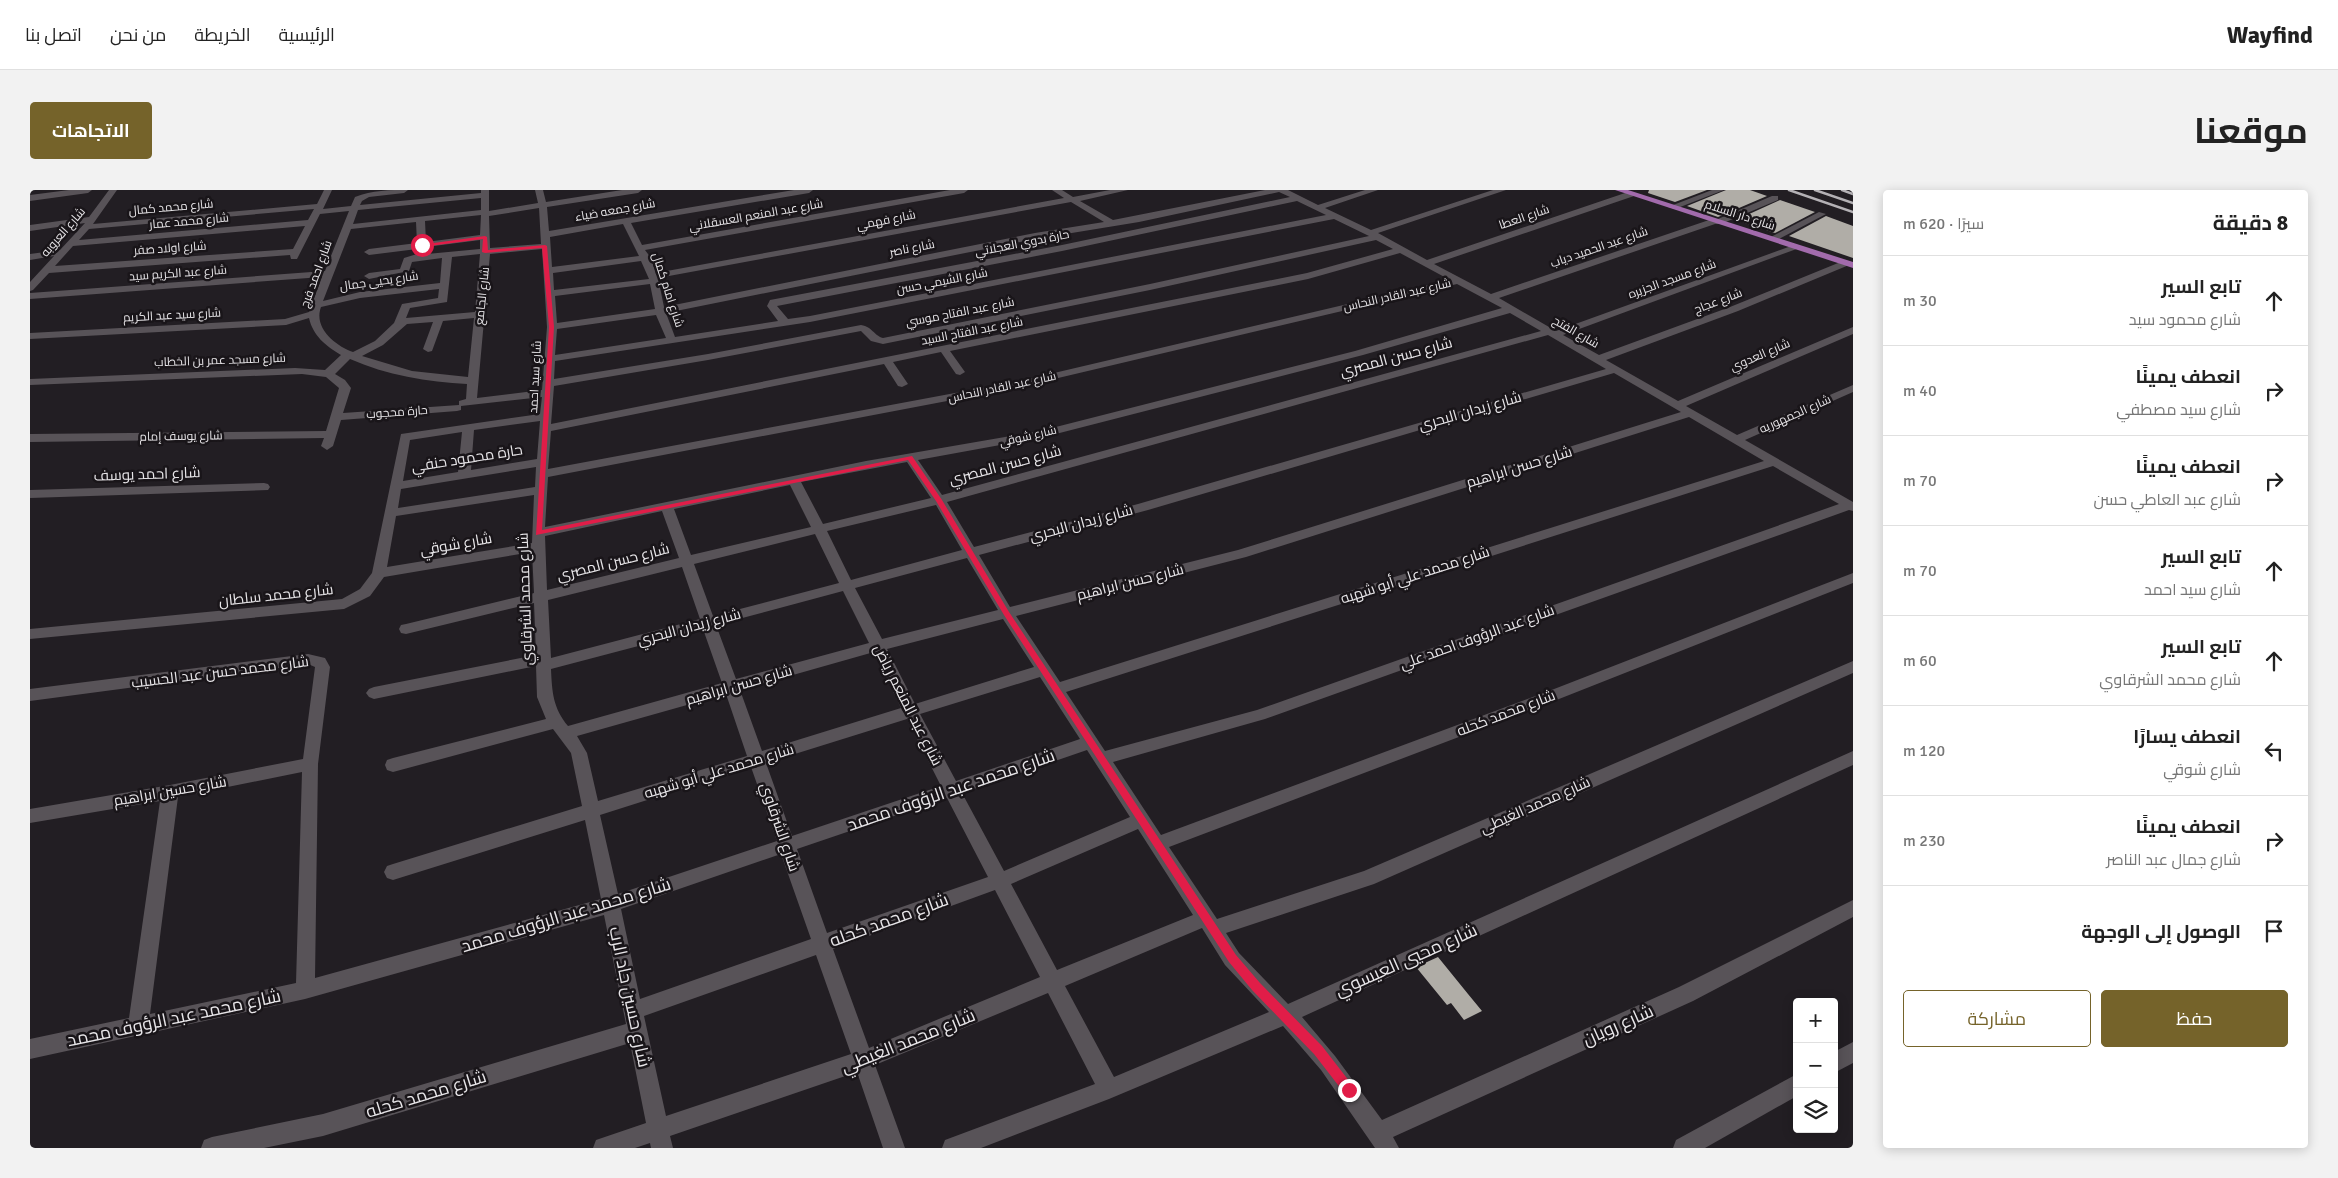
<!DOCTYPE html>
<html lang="ar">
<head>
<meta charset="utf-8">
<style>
  body { margin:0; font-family:Signika,Cairo,sans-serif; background:#f2f2f2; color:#222; direction:rtl }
  .controls { position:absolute; right:15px; bottom:15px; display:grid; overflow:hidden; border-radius:5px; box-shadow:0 2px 12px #0003 }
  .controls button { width:45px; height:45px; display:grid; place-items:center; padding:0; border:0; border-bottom:1px solid #e0e0e0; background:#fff; color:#222; font:25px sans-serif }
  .stop { position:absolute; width:15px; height:15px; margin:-11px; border:4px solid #e11d48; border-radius:50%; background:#fff }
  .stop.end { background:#e11d48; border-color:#fff; box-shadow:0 1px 5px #0008 }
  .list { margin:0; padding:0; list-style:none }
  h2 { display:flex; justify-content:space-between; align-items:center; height:65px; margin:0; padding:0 20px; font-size:21px }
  h2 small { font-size:16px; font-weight:400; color:#767676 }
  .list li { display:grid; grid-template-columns:32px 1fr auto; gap:15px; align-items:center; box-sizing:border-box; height:90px; padding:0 20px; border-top:1px solid #e0e0e0 }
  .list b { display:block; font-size:19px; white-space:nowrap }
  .list p { margin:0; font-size:16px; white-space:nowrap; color:#767676 }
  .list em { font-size:16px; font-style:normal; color:#767676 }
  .actions { display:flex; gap:10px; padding:15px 20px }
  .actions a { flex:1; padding:11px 0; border:1px solid #75632a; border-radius:5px; text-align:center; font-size:18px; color:#75632a }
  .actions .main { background:#75632a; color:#fff }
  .icon { flex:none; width:28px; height:28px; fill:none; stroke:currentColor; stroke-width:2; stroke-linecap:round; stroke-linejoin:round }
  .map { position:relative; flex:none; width:1823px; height:958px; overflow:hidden; direction:ltr; border-radius:5px }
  header { display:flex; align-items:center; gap:30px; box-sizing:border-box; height:70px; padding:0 25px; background:#fff; border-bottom:1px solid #e0e0e0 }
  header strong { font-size:24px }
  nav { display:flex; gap:28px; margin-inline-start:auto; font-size:18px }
  .intro { display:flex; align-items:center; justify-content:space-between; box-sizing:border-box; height:120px; padding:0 30px }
  h1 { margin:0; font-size:35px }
  .button { padding:12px 22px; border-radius:5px; background:#75632a; color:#fff; font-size:18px; font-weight:700 }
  main { display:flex; gap:30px; padding:0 30px }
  aside { flex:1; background:#fff; border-radius:5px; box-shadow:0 2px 12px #0003 }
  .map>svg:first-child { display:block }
</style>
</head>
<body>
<header>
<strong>Wayfind</strong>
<nav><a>الرئيسية</a><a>الخريطة</a><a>من نحن</a><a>اتصل بنا</a></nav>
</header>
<div class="intro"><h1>موقعنا</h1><a class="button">الاتجاهات</a></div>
<main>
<aside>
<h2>8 دقيقة<small>سيرًا · 620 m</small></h2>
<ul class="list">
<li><svg class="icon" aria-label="ahead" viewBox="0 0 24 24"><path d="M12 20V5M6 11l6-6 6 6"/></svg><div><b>تابع السير</b><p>شارع محمود سيد</p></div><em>30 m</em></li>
<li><svg class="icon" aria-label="right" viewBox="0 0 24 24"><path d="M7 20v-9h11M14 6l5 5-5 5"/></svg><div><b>انعطف يمينًا</b><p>شارع سيد مصطفي</p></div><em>40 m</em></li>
<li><svg class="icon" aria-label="right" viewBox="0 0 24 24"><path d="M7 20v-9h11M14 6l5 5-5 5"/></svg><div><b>انعطف يمينًا</b><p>شارع عبد العاطي حسن</p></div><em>70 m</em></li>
<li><svg class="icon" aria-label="ahead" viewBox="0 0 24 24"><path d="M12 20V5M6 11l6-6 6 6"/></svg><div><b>تابع السير</b><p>شارع سيد احمد</p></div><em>70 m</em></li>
<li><svg class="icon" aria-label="ahead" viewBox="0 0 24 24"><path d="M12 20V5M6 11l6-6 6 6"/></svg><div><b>تابع السير</b><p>شارع محمد الشرقاوي</p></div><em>60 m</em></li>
<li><svg class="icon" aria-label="left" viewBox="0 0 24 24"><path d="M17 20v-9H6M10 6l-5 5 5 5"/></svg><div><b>انعطف يسارًا</b><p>شارع شوقي</p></div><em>120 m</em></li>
<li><svg class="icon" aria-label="right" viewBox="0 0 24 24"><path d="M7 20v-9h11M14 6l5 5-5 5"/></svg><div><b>انعطف يمينًا</b><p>شارع جمال عبد الناصر</p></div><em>230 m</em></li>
<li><svg class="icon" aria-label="arrive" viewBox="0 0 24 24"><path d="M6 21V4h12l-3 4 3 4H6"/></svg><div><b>الوصول إلى الوجهة</b></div></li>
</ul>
<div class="actions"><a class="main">حفظ</a><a>مشاركة</a></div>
</aside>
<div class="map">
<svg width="1823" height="958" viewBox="0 0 1823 958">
  <rect width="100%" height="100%" fill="#221e23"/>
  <g fill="#b0ada7">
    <polygon points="1619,0 1677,0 1645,12 1618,3"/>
    <polygon points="1696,0 1720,0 1737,6 1688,27 1657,16"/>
    <polygon points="1750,10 1785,22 1745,43 1706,30"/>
    <polygon points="1796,26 1823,36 1823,68 1759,46"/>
    <polygon points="1408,767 1438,804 1452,821 1434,830 1421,813 1417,815 1386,777"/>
  </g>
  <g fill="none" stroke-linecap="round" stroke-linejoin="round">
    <g fill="#585358" fill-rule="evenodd">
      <polygon points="39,0 62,0 58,3 0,11 0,5"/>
      <path d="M79 0H87L63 34 287 14 294 0H302L293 19 321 16 325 7C342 0 360 0 378 0L374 3 339 7 332 11 330 15 451 3V0H459V21L508 13 505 0H513L516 12 592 0H612L608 3 517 17 519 41 764 0H783L779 3 601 33 612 55 920 0H938L934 3 615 60 621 68 626 83 1034 8 1022 0H1032L1043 7 1080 0H1098L1050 11 1083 30 1235 0H1258L1288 15 1335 0H1348L1295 18 1341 40 1463 0H1476L1348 43 1397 70 1598 2H1604V6L1404 74 1461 104 1682 29H1688L1742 6H1748V10L1691 34H1685L1469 108 1526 141 1764 55 1772 57 1533 145 1569 165 1700 117 1813 71H1819V75L1708 121 1576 170 1648 211 1823 137V144L1656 216 1707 245 1823 195V202L1715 250 1823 312V321L1819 320 1235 529 1083 572 1131 645 1519 501 1823 383V393L1529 509 1139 657 1187 729 1334 681 1823 471V483L1344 694 1196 743 1209 763 1258 814 1823 561V575L1272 827 1305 866 1352 930 1649 797 1823 710V727L1663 811 1363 947 1369 958H1345L1291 880 1253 836 1079 909 951 958H912L915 950 1065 894 1018 803 845 875 875 958H853L827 882 640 946 643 958H621L620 953 605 958H563L566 950 616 933 600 853 293 946 234 958H171L174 950 182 947 293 924 596 834 574 725 275 809 0 869V849L99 828 130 611 0 633V619L140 595 273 569 285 477 278 474 0 511V499L278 464 295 468 300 477 288 574 285 788 571 709 555 630 363 690 357 688 354 682 357 676 363 674 552 616 541 563 523 539 363 582 357 580 355 575 357 570 363 568 516 529 507 507 506 476 344 509 339 507 336 503 339 499 344 497 506 465 504 413 376 444 371 443 369 439 371 435 376 434 504 403 502 362 354 387 340 406 314 419 0 449V439L312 409 330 399 342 383 371 244 510 224 512 207 431 216V220L427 221 311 230 303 256 297 260 291 256 294 248 0 252V244L296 241 309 198 296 187 272 184 0 195V189L265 178 295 180 311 165C296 156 283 146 279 128L256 135 0 149V143L255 129 279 122 292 87 0 109V103L295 81 319 21 290 24 267 69H261L260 65 19 83 3 100 0 101V92L24 66 0 70V64L30 60 55 33 0 41V35L59 27ZM1249 2 1260 7 1032 55 740 110 737 116 748 131 645 147 636 123 1005 49 1109 32ZM451 8V20L323 34 328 20ZM1267 11 1296 25 780 126 758 129 747 116 1032 61ZM1041 12 1074 32 1005 43 634 117 628 88ZM509 18 511 54 460 58 459 26ZM284 19 278 30 49 50 59 39ZM451 25 450 45 396 52 395 31ZM1304 29 1339 46 1120 94 853 148C843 145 843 137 831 135L678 164 524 189 525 171 780 132ZM386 32 387 53 339 59 334 62 339 65 387 59V64L374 68 370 79 339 83 334 86 339 89 379 81 382 72 412 68 410 93 330 102 293 111 321 39ZM593 34 609 66 522 77 520 47ZM275 36 263 59 25 76 43 56ZM450 50V59L397 64 396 57ZM1346 50 1363 59 1277 83 521 234 524 196 678 170 831 141 841 151 853 154 1120 100ZM512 59 517 137 512 200 447 208 460 64ZM1370 63 1420 90 990 191 518 279 521 241 854 174 868 196 872 197 878 194 863 172 911 162 926 184 930 185 935 182 920 161 1278 89ZM450 64 445 122 376 128 380 118 417 112 422 67ZM611 71 619 89 524 100 523 83ZM620 94 625 119 527 133 525 106ZM1427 94 1472 118 1325 161 1010 241 836 271 515 337 518 287 990 197ZM409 99 408 108 372 114 364 133 345 151 323 162C306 156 283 138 291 117L330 108ZM1480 123 1511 141 912 305 888 270 1014 247 1333 165ZM626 125 636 148 525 165 527 139ZM444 128 438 187 382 181 332 166 353 155 377 134 403 132 393 159 398 162 402 161 413 131ZM1518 145 1576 179 1108 314 944 357 917 312ZM320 169C356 185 398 192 437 194L436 209 429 211V215L313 223 321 198 315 190 305 184ZM1584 183 1651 222 1208 360 980 417 949 365 1118 320ZM1659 227 1734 271 1030 492 986 426 1216 367ZM510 231 507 269 441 280 444 240ZM432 242 428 282 373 291 380 250ZM877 272 901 308 793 334 771 292ZM1743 276 1809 314 1227 520 1075 561 1036 502ZM506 277 505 297 368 318 371 299ZM760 295 781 337 661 365 644 319ZM504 305 502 353 357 377 366 326ZM906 315 932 360 821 390 797 341ZM632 321 649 368 517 400 515 346ZM785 344 809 393 683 426 664 374ZM937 368 968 420 852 449 825 398ZM652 377 670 429 521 468 518 410ZM813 401 839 453 706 489 686 435ZM973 429 1004 477 885 514 857 459ZM673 439 692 493 538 536C523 518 522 502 521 479ZM844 462 871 518 732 561 710 500ZM1010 487 1050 549 926 591 890 524ZM696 504 717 566 568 611 557 563 547 546ZM877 529 911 596 762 646 736 573ZM1057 560 1100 627 974 681 932 603ZM721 577 747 651 588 704 570 625ZM272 582 266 793 120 824 148 607ZM917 608 958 687 797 743 767 659ZM1108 639 1163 725 1027 780 981 694ZM751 664 781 749 610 809 591 719ZM965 700 1010 787 839 858 803 759ZM1172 738 1195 775 1239 822 1084 887 1035 796ZM786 765 821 864 636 926 614 826Z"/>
      <polygon points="1682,0 1694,0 1645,19 1638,17"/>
      <polygon points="1789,22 1796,24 1745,51 1737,49"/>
      <polygon points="234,293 238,294 240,297 238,300 0,308 0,300"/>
      <polygon points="1823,852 1823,873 1804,883 1804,862"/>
      <polygon points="1767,884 1767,906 1675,958 1643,958 1646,950"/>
    </g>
    <polygon fill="#a26bac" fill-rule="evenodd" points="1585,0 1598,0 1823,72 1823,78"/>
    <g stroke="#b4b1b5" stroke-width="2.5">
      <polyline points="1759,0 1823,22"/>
      <polyline points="1785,0 1823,13"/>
      <polyline points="1812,0 1823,4"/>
    </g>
  </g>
  <polygon fill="#e11d48" points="455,46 457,47 458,60 515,55 517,56 524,137 512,340 882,266 912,310 979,422 1206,765 1230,793 1292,856 1323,896 1325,900 1323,904 1319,905 1315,904 1284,864 1222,800 1199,772 974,425 906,311 878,270 506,345 519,137 512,58 455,63 452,62 453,49 392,57 389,55"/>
  <g text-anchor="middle" stroke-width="5" stroke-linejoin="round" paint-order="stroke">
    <g font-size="12" fill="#e8e6e9" stroke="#191519">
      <text transform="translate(141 17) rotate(-5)" y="4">شارع محمد كمال</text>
      <text transform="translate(585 20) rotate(-10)" y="4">شارع جمعه ضياء</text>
      <text transform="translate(726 25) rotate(-10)" y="4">شارع عبد المنعم العسقلاني</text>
      <text transform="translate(1710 25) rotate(18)" y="4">شارع دار السلام</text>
      <text transform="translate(1494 27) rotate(-19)" y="4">شارع العطا</text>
      <text transform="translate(856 30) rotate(-11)" y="4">شارع فهمي</text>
      <text transform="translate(159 31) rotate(-5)" y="4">شارع محمد عمار</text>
      <text transform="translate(33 42) rotate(-49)" y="4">شارع العروبه</text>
      <text transform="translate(992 53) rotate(-11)" y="4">حارة بدوي العجلاتي</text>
      <text transform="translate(1569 57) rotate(-19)" y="4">شارع عبد الحميد دياب</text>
      <text transform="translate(140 58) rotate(-4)" y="4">شارع اولاد صفر</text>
      <text transform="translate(882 58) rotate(-11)" y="4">شارع ناصر</text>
      <text transform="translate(148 83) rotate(-4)" y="4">شارع عبد الكريم سيد</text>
      <text transform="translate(286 84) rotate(-70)" y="4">شارع احمد فرج</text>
      <text transform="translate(1642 89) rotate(-20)" y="4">شارع مسجد الجزيره</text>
      <text transform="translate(349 91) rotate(-8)" y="4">شارع يحيى جمال</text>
      <text transform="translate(912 91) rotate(-11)" y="4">شارع الشيمي حسن</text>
      <text transform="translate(638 100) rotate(72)" y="4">شارع امام كمال</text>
      <text transform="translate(1367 105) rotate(-13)" y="4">شارع عبد القادر النحاس</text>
      <text transform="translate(452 106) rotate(-84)" y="4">شارع الجامع</text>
      <text transform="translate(1688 111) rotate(-21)" y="4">شارع عجاج</text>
      <text transform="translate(930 122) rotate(-11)" y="4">شارع عبد الفتاح موسي</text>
      <text transform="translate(142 125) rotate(-3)" y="4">شارع سيد عبد الكريم</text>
      <text transform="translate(942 141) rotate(-11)" y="4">شارع عبد الفتاح السيد</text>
      <text transform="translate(1546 142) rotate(30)" y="4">شارع الفتح</text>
      <text transform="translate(1730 165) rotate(-23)" y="4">شارع العدوي</text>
      <text transform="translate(190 170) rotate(-2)" y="4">شارع مسجد عمر بن الخطاب</text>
      <text transform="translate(505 187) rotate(-87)" y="4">شارع سيد احمد</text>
      <text transform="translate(972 197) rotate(-12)" y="4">شارع عبد القادر النحاس</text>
      <text transform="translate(367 222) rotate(-4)" y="4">حارة محجوب</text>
      <text transform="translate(1765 224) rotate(-24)" y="4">شارع الجمهوريه</text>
      <text transform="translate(151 246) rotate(-1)" y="4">شارع يوسف إمام</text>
      <text transform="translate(998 246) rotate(-13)" y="4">شارع شوقي</text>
    </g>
    <g font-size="15" fill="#e8e6e9" stroke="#191519">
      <text transform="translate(1366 167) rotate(-15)" y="5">شارع حسن المصري</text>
      <text transform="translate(1440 221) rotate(-16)" y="5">شارع زيدان البحري</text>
      <text transform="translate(437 268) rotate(-9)" y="5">حارة محمود حنفي</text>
      <text transform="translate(975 275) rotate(-15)" y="5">شارع حسن المصري</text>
      <text transform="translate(1489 277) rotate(-17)" y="5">شارع حسن ابراهيم</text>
      <text transform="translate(117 284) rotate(-2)" y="5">شارع احمد يوسف</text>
      <text transform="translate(1051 333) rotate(-15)" y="5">شارع زيدان البحري</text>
      <text transform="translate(426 354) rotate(-10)" y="5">شارع شوقي</text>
      <text transform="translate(583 372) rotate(-14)" y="5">شارع حسن المصري</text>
      <text transform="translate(1385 385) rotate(-18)" y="5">شارع محمد علي أبو شهبه</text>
      <text transform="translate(1100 392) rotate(-14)" y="5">شارع حسن ابراهيم</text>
      <text transform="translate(246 405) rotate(-6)" y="5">شارع محمد سلطان</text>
      <text transform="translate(495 409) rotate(-92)" y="5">شارع محمد الشرقاوي</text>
      <text transform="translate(659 437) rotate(-15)" y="5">شارع زيدان البحري</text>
      <text transform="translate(1447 447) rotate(-20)" y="5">شارع عبد الرؤوف احمد علي</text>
      <text transform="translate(190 482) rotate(-7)" y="5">شارع محمد حسن عبد الحسيب</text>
      <text transform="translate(709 495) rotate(-16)" y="5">شارع حسن ابراهيم</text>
      <text transform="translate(878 515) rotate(63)" y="5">شارع عبد المنعم رياض</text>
      <text transform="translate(1476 523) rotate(-21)" y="5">شارع محمد كحله</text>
      <text transform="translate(689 581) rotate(-17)" y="5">شارع محمد علي أبو شهبه</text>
      <text transform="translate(140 601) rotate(-10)" y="5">شارع حسين ابراهيم</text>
      <text transform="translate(1505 615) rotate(-24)" y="5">شارع محمد الغيطي</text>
      <text transform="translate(750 637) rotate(71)" y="5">شارع الشرقاوي</text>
    </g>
    <g font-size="18" fill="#e8e6e9" stroke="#191519">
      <text transform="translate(921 600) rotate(-19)" y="6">شارع محمد عبد الرؤوف محمد</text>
      <text transform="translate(536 725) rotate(-17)" y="6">شارع محمد عبد الرؤوف محمد</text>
      <text transform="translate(859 730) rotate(-20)" y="6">شارع محمد كحله</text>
      <text transform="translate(1376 770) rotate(-24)" y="6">شارع محيي العيسوي</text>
      <text transform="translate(600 807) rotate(78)" y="6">شارع حسين جاد الرب</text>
      <text transform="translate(144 828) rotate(-12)" y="6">شارع محمد عبد الرؤوف محمد</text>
      <text transform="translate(1588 835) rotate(-24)" y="6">شارع رويان</text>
      <text transform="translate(878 851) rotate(-22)" y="6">شارع محمد الغيطي</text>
      <text transform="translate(396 904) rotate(-17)" y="6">شارع محمد كحله</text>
    </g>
  </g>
</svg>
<div class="controls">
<button>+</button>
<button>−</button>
<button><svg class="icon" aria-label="layers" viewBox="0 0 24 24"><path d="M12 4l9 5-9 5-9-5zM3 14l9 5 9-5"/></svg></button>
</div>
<div class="stop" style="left:392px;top:55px"></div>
<div class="stop end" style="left:1319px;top:900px"></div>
</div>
</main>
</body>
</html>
